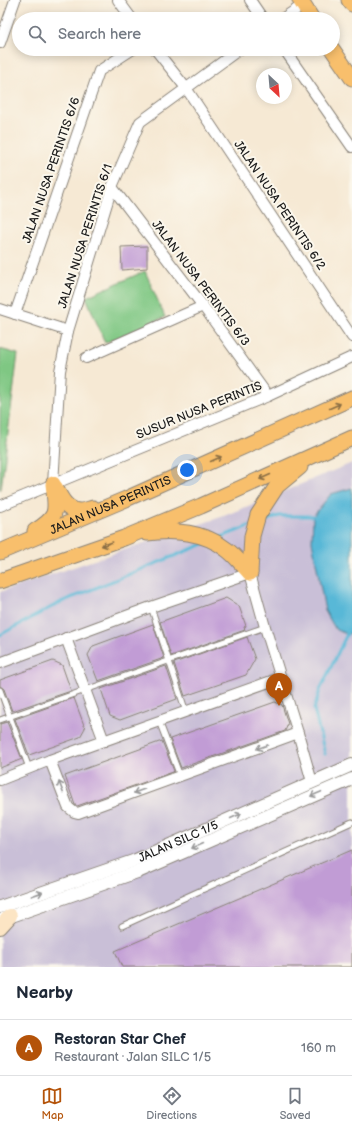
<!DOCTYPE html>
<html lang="en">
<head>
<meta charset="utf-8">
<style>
  body { margin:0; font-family:"Balsamiq Sans",sans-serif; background:#f6f6f7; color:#1f2937 }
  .compass { position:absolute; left:256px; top:68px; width:36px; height:36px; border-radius:50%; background:#fff; box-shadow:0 2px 10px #0003; rotate:154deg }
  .you { position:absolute; left:187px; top:470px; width:14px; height:14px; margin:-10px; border:3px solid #fff; border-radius:50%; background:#1a73e8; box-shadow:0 0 0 6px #1a73e833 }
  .badge { display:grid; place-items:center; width:26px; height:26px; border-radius:50%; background:#b45309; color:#fff; font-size:13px; font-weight:700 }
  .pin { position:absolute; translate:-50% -33px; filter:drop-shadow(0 1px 2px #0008) }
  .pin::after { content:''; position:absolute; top:21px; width:14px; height:12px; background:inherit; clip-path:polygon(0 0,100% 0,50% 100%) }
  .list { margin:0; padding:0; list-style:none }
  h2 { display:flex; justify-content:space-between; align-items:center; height:52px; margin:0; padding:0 16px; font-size:17px }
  h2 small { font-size:13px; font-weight:400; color:#747a83 }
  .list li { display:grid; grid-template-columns:26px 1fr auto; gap:12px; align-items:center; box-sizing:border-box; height:56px; padding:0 16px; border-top:1px solid #e0e1e3 }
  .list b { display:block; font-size:15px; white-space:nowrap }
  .list p { margin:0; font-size:13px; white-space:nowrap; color:#747a83 }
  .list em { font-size:13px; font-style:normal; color:#747a83 }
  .icon { flex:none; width:22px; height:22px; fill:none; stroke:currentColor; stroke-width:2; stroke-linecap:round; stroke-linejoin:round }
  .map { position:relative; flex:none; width:352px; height:967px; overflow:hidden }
  .search { position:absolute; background:#fff; box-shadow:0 2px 10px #0003; left:12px; right:12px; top:12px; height:44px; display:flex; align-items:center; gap:10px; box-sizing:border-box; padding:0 14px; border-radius:22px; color:#747a83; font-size:15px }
  .sheet { height:108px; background:#fff }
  nav { display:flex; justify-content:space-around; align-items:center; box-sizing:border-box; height:56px; border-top:1px solid #e0e1e3; background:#fff; font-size:11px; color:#747a83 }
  nav a { display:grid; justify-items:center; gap:2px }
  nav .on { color:#b45309 }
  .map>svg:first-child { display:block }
</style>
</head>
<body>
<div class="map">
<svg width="352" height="967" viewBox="0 0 352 967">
  <rect width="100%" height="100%" fill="#fbf7ec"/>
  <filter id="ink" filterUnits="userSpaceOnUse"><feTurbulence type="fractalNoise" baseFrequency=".025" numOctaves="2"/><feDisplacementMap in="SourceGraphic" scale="8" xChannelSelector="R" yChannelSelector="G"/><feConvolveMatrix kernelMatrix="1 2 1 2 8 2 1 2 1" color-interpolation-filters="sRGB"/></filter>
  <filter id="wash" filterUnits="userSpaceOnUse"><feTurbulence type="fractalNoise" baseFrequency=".012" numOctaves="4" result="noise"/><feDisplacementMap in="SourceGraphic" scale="16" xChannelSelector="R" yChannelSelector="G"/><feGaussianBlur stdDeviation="0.9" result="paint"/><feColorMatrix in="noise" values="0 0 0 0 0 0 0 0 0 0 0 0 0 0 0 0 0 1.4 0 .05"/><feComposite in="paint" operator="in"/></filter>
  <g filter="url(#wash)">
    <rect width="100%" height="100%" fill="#f6e9d4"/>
    <polygon fill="#c9bfd7" points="352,463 352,967 0,967 0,592 224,516"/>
    <g fill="#7fc783" stroke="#4e7250">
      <polygon points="145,271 165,317 105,343 86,297"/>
      <polygon points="0,349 18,354 1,489 0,490"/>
    </g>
    <polygon fill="#58b8d7" stroke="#3a6a7a" points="352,488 352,633 347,634 336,630 325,611 312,541 313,516 331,494"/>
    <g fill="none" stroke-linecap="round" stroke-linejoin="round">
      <g stroke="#58b8d7" stroke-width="3">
        <polyline points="262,522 279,516 313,516"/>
        <polyline points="219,538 249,526"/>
        <polyline points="0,635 61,602 206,543"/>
        <polyline points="325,754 314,709 320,690 347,634"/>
      </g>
    </g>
    <g id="blocks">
      <g fill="#c19cd5">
        <polygon points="147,246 147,268 122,270 121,247"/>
        <polygon points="226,598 239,606 246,626 244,627 245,630 171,656 160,622"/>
        <polygon points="153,624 164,658 98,681 88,655 93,646"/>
        <polygon points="247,637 255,659 246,675 185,696 174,663"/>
        <polygon points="53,661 62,665 71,691 12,711 4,689 0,686 0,680"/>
        <polygon points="166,666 177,699 120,720 110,716 101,689"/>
        <polygon points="74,698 85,728 80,737 29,755 15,719"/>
        <polygon points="275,702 282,705 288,724 285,731 181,768 170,739"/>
        <polygon points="7,722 22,759 0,768 0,724"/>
        <polygon points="162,741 174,771 173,772 77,806 75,805 65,776"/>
        <polygon points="352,850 352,967 122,967 115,951"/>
      </g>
    </g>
  </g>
  <g filter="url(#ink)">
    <use href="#blocks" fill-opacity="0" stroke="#898278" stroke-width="1"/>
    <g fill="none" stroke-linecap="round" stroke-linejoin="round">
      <g stroke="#898278" stroke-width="7">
        <g id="service">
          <polyline points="151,607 186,712"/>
          <polyline points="0,690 29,768"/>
          <polyline points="0,720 265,627"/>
          <polyline points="159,721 180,776"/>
          <polyline points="122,926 352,822"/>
        </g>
      </g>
      <g stroke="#898278" stroke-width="12">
        <g id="minor">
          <polyline points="118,0 132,19"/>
          <polyline points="250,0 263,19"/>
          <polyline points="282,19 303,5"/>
          <polyline points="0,43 15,0"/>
          <polyline points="155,49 186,88 352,337"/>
          <polyline points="284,49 352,147"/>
          <polyline points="112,187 203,306 268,396"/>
          <polyline points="0,309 68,331"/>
          <polyline points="15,314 99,71 133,49"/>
          <polyline points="86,358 203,306"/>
          <polyline points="53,484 60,371 68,331 112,187 140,122 240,49"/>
          <polyline points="0,506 268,396 352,357"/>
          <polyline points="66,638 104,741"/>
          <polyline points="0,663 151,607 250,573 265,627 298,733 312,782"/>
          <polyline points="50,760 68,807 74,812 78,813 298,733"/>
          <polyline points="0,780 50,760 280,678"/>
        </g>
      </g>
      <g stroke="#898278" stroke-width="14">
        <g id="tertiary">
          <path id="s1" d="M0 907 136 860 352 765"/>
          <polyline points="3,919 140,871 352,779"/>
        </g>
      </g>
      <g stroke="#898278" stroke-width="16">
        <polyline id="secondary" points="0,927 10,916"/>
      </g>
      <g stroke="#898278" stroke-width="17">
        <g id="primary">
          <polyline points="300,0 312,19"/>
          <polyline points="349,0 352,4"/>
          <polyline points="332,49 352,78"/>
          <path d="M55 487C60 496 66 511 80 511 84 511 89 509 93 508"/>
          <path d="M35 531C60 516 56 510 53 484"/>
          <path d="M147 533C173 529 205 532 226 549 235 555 242 565 250 573"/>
          <path id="s2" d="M0 552 126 499 352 398"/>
          <polyline points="250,573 252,536 258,515 277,486 300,467"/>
          <polyline points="0,581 124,538 201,506 352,438"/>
        </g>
      </g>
      <use href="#service" stroke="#fff" stroke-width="5"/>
      <use href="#minor" stroke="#fff" stroke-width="10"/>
      <use href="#tertiary" stroke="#fff" stroke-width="12"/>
      <use href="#secondary" stroke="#fce5c4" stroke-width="14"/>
      <use href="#primary" stroke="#f8bf6c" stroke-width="15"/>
    </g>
    <defs><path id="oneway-shaft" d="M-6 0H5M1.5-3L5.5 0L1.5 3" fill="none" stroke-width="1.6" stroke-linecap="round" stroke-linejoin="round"/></defs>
    <g stroke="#8a6e44">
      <use href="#oneway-shaft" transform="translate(335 406) rotate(-24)"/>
      <use href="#oneway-shaft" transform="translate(216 459) rotate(-24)"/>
      <use href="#oneway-shaft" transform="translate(265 477) rotate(156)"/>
      <use href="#oneway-shaft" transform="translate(107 544) rotate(161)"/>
    </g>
    <g stroke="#999">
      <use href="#oneway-shaft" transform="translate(262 747) rotate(160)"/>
      <use href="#oneway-shaft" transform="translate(61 787) rotate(-111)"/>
      <use href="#oneway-shaft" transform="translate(139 791) rotate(160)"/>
      <use href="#oneway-shaft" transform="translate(316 794) rotate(157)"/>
      <use href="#oneway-shaft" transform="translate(236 816) rotate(-24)"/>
      <use href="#oneway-shaft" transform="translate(197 846) rotate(156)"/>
      <use href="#oneway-shaft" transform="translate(37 894) rotate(-19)"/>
    </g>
  </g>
  <g text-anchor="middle" stroke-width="4" stroke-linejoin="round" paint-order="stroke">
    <g font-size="12" fill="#1c1c1c" stroke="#fbf7ec">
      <text transform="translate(51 170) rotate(-71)" y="4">JALAN NUSA PERINTIS 6/6</text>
      <text transform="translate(280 205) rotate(56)" y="4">JALAN NUSA PERINTIS 6/2</text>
      <text transform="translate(85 236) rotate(-72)" y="4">JALAN NUSA PERINTIS 6/1</text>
      <text transform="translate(201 283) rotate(53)" y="4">JALAN NUSA PERINTIS 6/3</text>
      <text transform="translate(199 410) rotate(-22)" y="4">SUSUR NUSA PERINTIS</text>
      <text dy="4" stroke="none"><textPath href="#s2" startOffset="120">JALAN NUSA PERINTIS</textPath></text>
      <text dy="4" stroke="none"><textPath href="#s1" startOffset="190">JALAN SILC 1/5</textPath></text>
    </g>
  </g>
</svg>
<svg class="compass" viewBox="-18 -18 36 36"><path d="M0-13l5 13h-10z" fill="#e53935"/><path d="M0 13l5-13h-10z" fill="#747a83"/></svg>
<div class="you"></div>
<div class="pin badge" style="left:279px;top:706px">A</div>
<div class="search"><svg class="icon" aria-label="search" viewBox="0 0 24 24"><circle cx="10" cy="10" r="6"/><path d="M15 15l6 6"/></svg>Search here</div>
</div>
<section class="sheet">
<h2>Nearby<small></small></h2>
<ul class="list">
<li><span class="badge">A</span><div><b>Restoran Star Chef</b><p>Restaurant · Jalan SILC 1/5</p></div><em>160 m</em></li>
</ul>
</section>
<nav>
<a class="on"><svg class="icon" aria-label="map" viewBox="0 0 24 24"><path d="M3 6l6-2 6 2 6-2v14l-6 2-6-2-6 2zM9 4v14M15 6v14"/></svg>Map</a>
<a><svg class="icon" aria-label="directions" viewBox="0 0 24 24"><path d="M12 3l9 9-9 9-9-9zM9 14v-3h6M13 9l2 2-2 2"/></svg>Directions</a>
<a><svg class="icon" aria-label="saved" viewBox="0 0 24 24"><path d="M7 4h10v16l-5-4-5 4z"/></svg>Saved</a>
</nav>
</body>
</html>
